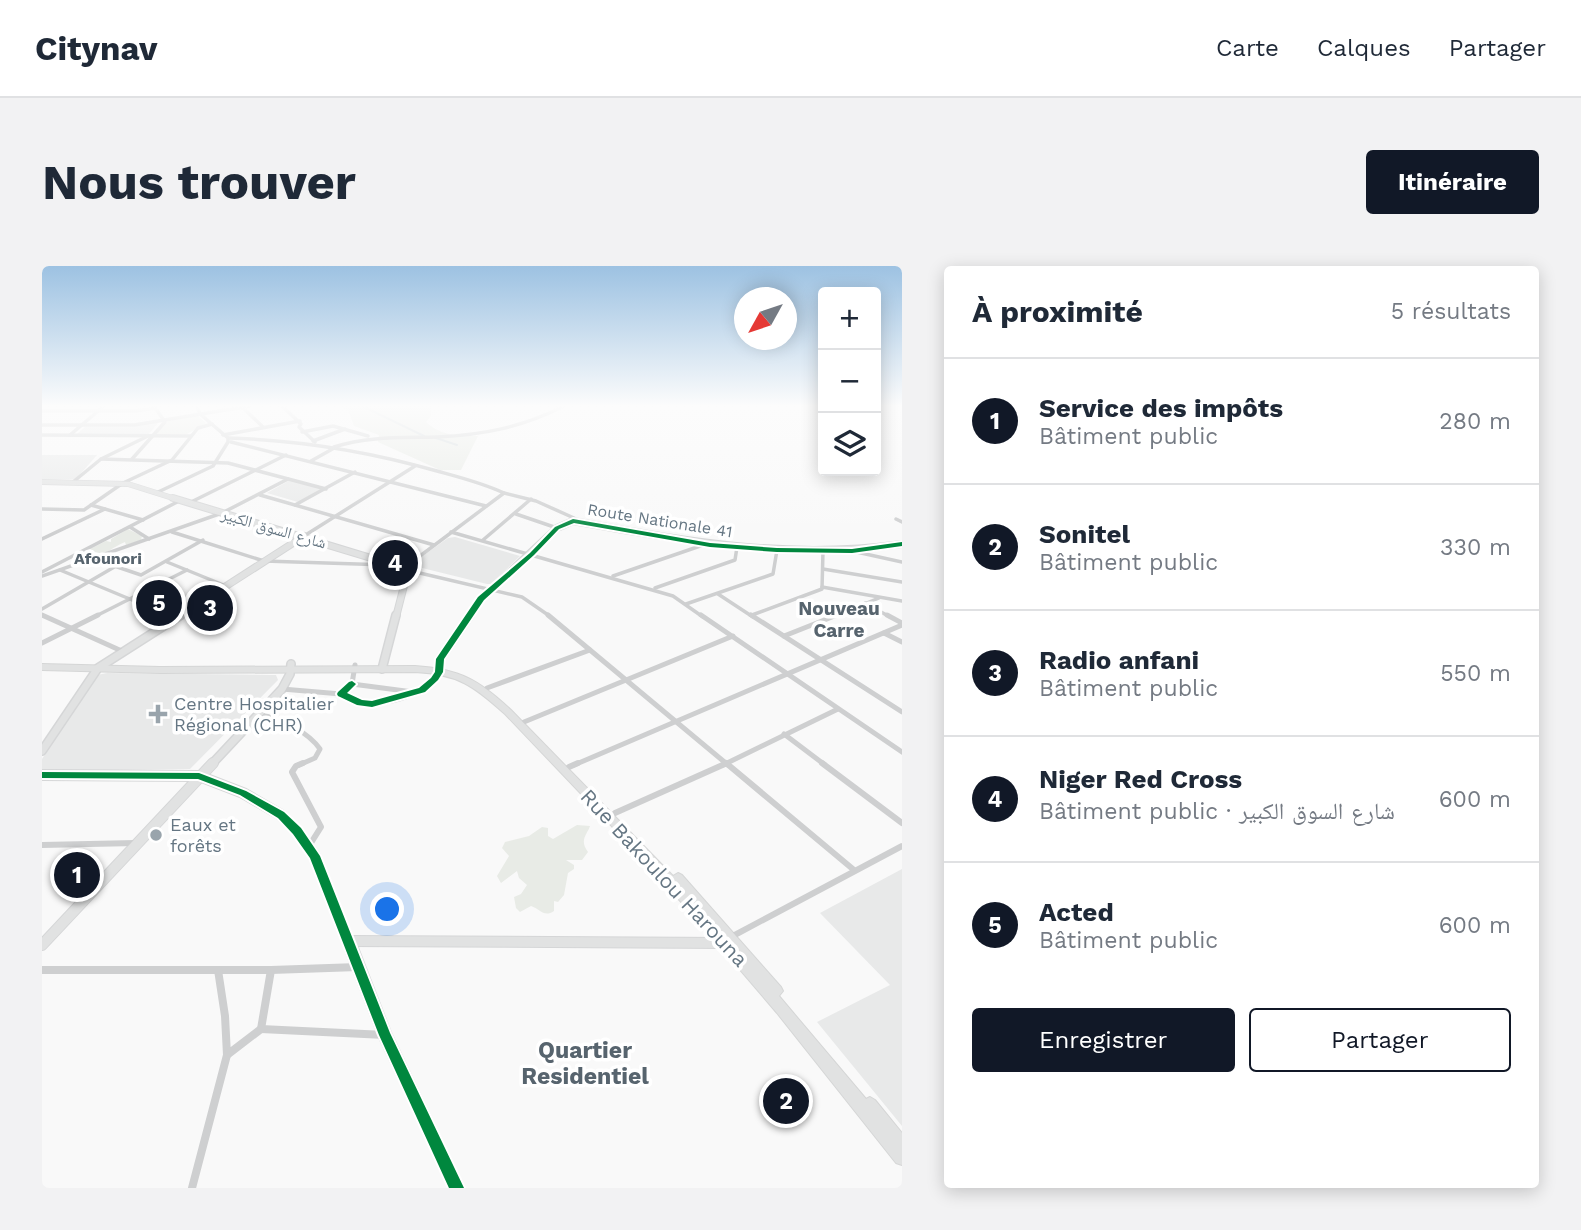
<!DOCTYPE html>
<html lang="fr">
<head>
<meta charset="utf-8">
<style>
  body { margin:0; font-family:"Work Sans","Noto Naskh Arabic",sans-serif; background:#f2f2f3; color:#1f2937 }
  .controls { position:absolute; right:21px; top:21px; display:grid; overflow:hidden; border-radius:7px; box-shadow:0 4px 18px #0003 }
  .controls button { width:63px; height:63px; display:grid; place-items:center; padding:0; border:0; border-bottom:2px solid #e0e1e3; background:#fff; color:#1f2937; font:35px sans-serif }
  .compass { position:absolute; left:692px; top:21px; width:63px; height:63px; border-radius:50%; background:#fff; box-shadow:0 4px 18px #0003; rotate:230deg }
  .you { position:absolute; left:346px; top:644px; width:24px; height:24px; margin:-18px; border:5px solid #fff; border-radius:50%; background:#1a73e8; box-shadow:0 0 0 10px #1a73e833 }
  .badge { display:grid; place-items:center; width:46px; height:46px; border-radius:50%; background:#111827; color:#fff; font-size:23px; font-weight:700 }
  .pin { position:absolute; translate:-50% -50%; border:4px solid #fff; box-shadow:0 2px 7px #0006 }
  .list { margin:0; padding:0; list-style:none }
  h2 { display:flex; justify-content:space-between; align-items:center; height:91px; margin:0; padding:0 28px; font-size:30px }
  h2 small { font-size:23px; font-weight:400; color:#747a83 }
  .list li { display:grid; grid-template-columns:46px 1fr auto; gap:21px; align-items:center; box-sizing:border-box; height:126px; padding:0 28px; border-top:2px solid #e0e1e3 }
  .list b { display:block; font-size:26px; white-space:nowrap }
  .list p { margin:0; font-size:23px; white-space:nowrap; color:#747a83 }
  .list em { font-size:23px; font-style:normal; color:#747a83 }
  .actions { display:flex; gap:14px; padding:21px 28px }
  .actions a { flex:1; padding:16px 0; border:2px solid #111827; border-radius:7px; text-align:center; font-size:24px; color:#111827 }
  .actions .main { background:#111827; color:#fff }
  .icon { flex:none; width:38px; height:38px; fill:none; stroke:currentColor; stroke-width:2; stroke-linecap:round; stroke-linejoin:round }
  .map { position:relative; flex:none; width:860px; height:922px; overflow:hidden; border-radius:7px }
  header { display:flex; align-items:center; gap:42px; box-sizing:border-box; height:98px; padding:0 35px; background:#fff; border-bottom:2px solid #e0e1e3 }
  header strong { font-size:33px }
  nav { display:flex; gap:38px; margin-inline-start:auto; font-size:24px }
  .intro { display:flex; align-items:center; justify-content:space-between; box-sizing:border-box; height:168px; padding:0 42px }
  h1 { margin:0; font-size:49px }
  .button { padding:18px 32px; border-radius:7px; background:#111827; color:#fff; font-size:24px; font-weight:700 }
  main { display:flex; gap:42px; padding:0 42px }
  aside { flex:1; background:#fff; border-radius:7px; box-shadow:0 4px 18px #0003 }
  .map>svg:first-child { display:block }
</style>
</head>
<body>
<header>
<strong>Citynav</strong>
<nav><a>Carte</a><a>Calques</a><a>Partager</a></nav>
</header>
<div class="intro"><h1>Nous trouver</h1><a class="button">Itinéraire</a></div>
<main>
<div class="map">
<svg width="860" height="922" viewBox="0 0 860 922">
  <rect width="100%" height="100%" fill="#f9f9f9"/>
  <g fill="#e8e9e9">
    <polygon points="117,156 106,169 35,168 43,161 89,161"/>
    <polygon points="0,189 55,189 34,213 0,213"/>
    <polygon points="248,214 280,223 256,236 225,227"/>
    <polygon points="413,271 478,290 449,318 445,318 368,299 406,272"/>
    <polygon points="65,407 229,409 234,409 236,414 148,503 0,505 0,493 55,409"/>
    <polygon points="860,603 860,860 775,756 848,719 778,647"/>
  </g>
  <g fill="#e8ebe6">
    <path d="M296 140H389V150L384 156C399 170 416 170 436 170L419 204H398L336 176 337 169 312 160 306 144Z"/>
    <polygon points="156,150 164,157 145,168 114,168 126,155"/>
    <path d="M86 263 100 270 99 274 84 279 83 276C72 280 65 289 53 289L55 287 48 283 64 275 69 276V273Z"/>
    <path d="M535 559 548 560C545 569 537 574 546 586L540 594H524L532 599V603L526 607 522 629 516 636 512 635V645C502 652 498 643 489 640L478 646 474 642 472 631 479 628 485 619 477 612 475 605 459 617 455 610 467 590 460 582 463 576 487 570 500 561 506 562V570L511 573Z"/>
  </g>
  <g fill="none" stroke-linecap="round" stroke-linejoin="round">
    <g stroke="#ced6d9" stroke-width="2">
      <polyline points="320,140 382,170"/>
      <polyline points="394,172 415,179"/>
    </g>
    <g stroke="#d5d6d7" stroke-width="6">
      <polyline id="secondary-far4" points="0,216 86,218 137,234"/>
    </g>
    <g stroke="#d5d6d7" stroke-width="8">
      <g id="secondary-far3">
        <polyline points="131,232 362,302 365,308 354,351"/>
        <polyline points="136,351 262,270"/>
        <path d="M427 351 439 333 515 262 531 255C644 275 745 294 860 278"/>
      </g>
    </g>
    <g stroke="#d5d6d7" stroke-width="10">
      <g id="secondary-far2">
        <polyline points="340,403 354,349"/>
        <polyline points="397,406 398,393 428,349"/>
        <polyline points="0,485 56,402 139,349"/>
        <polyline points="169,499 240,423 248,408 249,398"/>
      </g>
    </g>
    <g stroke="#d5d6d7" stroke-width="12">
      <g id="secondary-far1">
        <polyline points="0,509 157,510 201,527 239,549 255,565 273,590 311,686"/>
        <polyline points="307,675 683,677"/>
        <polyline points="0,679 171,497"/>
      </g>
    </g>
    <g stroke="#d5d6d7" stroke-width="15">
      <polyline id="secondary" points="310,684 343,769 415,922"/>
    </g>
    <g stroke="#d5d6d6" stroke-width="2">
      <path id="highway" d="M0 398 118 401 373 400C418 403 437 414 469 444L631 610 636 607 640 609 739 721 741 725 737 730 824 833 828 831 833 834 860 867V899L854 897 735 747 652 650 566 556 463 448C432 420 416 408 373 406L118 407 0 404Z"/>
    </g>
    <g stroke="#cecfd0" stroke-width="3.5">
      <polyline points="240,140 259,158 257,161 273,176"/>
      <polyline points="200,141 221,161"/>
      <polyline points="0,145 93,145 113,142"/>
      <polyline points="0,159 92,159 208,140"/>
      <polyline points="260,166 291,160 326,170"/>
      <polyline points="0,169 149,170"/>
      <polyline points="28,169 62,140"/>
      <polyline points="181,169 258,155"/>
      <path d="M186 172C258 174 325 185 395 205 417 211 441 217 462 227L362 302"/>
      <polyline points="271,175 303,163"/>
      <polyline points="189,176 444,240"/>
      <path d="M292 181C326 170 360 172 395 171 441 169 481 161 522 140"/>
      <polyline points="59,193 186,197 284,223"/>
      <polyline points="90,193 123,156 112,140"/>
      <polyline points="269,195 294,181"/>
      <polyline points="31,216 59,193 106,170"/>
      <polyline points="114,227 171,200 186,176 186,172 158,148 155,140"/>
      <polyline points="462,227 494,235 532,252 531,255"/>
      <polyline points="218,229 392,279"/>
      <polyline points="147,237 244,189"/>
      <polyline points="49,239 101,254"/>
      <polyline points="253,239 313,206"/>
      <polyline points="0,243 42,244 81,217 130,194 156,162 170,158"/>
      <polyline points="474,248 515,262"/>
      <polyline points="854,253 860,256"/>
      <polyline points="88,261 107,273"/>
      <polyline points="130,266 222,295 346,299"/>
      <polyline points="409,266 631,330 661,351"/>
      <polyline points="262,270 373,200"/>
      <polyline points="0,273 63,243"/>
      <polyline points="441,274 489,233"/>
      <polyline points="810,285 860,296"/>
      <polyline points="37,288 99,309 161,274"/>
      <polyline points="125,296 184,320"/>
      <polyline points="781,303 860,316"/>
      <polyline points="18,304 131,351"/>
      <polyline points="365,304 480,331 509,351"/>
      <polyline points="0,306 139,234"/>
      <polyline points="0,310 180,247 246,213"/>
      <polyline points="571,310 664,278"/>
      <polyline points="780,321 860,335"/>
      <polyline points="613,322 693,294 695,281"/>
      <polyline points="676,328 711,351"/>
      <polyline points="823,337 848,351"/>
      <polyline points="644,338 731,308 735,284"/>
      <polyline points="0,343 74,300"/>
      <polyline points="0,349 4,351"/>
      <polyline points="710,349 780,323 781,285"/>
      <polyline points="52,351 145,304"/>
      <polyline points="790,351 837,332"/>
    </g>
    <g stroke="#cecfd0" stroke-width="5">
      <polyline points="0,349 82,386"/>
      <polyline points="126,349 134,352"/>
      <polyline points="506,349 686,499"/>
      <polyline points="659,349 860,486"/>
      <polyline points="709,349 860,446"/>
      <polyline points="845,349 860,357"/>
      <polyline points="842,367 860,376"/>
      <polyline points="742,370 795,349"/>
      <polyline points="0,377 56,349"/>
      <polyline points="313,399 310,418 371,426"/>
      <path d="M310 418 299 428C333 445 373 436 397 406"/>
      <polyline points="445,422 548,384"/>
      <polyline points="240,423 299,428"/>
      <path d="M216 447C238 455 264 463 278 483L273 492 257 499"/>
      <polyline points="482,456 691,370"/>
      <polyline points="742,468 783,499"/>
      <polyline points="532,499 860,359"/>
      <polyline points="681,499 796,443"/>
    </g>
    <g stroke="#cecfd0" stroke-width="6">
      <polyline points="261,497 254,500 250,506 279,561 267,580"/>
      <polyline points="684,497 812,604"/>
      <polyline points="780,497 860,557"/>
      <polyline points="527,501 536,497"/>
      <polyline points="573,547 685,497"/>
      <polyline points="0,579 94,577"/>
      <polyline points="689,671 860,580"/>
    </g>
    <g stroke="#cecfd0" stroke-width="8">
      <polyline points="0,704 229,704 316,701"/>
      <polyline points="176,704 183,750 185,789 219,763"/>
      <polyline points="229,704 219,763 343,769"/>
      <polyline points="150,922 185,789"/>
    </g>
    <use href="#secondary-far4" stroke="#e1e2e2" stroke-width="4.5"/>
    <use href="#secondary-far3" stroke="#e1e2e2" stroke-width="6"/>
    <use href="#secondary-far2" stroke="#e1e2e2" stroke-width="7"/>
    <use href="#secondary-far1" stroke="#e1e2e2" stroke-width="10"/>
    <use href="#secondary" stroke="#e1e2e2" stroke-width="12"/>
    <use href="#highway" fill="#e1e2e2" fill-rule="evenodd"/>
    <g stroke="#fff" stroke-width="4">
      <g id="cycleway">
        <polygon points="531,253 668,277 735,282 810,283 860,276 860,280 810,287 735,286 668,281 532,257 517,263 492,289 442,334 402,393 401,406 396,414 383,426 330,441 315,439 296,430 295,428 296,426 307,416 310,415 314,418 305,427 320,434 330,435 377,422 389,412 393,406 394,393 436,331 488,287 513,261"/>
        <polygon points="0,506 157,507 204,525 242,546 259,562 278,590 348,767 422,922 407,922 337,769 268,592 251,568 236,552 198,529 156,513 0,512"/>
      </g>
    </g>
    <use href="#cycleway" fill="#00873e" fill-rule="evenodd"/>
  </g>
  <linearGradient id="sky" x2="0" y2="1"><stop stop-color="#9dc2e2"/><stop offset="0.52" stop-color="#fcfcfc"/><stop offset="1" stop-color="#fcfcfc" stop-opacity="0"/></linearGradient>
  <rect width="860" height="269" fill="url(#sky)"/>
  <g fill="#99a4ac" stroke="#fff" stroke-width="2.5">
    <path d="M112.5 437.5h7v7h7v7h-7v7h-7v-7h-7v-7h7z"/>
    <circle cx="114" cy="569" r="7"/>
  </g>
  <g text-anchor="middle" stroke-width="7" stroke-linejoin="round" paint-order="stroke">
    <g font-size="16" fill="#657683" stroke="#fff">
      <text transform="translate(618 254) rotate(9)" y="6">Route Nationale 41</text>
      <text transform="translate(232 262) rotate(16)" y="6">شارع السوق الكبير</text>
    </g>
    <g font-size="16" font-weight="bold" fill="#57646e" stroke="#fff">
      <text x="66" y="298">Afounori</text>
    </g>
    <g font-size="18" fill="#657683" stroke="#fff" text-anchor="start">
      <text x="132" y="444">Centre Hospitalier<tspan x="132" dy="21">Régional (CHR)</tspan></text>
      <text x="128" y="565">Eaux et<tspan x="128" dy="21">forêts</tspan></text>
    </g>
    <g font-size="19" font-weight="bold" fill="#57646e" stroke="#fff">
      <text x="797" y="349">Nouveau<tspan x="797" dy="22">Carre</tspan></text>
    </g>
    <g font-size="21" fill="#657683" stroke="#fff">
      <text transform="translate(622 612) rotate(47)" y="7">Rue Bakoulou Harouna</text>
    </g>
    <g font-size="23" font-weight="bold" fill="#57646e" stroke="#fff">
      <text x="543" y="792">Quartier<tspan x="543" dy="26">Residentiel</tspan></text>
    </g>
  </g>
</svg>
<div class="controls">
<button>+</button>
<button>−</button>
<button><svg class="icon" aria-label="layers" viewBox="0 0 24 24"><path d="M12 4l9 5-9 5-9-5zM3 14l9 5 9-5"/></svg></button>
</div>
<svg class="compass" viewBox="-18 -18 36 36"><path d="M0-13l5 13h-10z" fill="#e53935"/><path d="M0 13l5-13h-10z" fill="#747a83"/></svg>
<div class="you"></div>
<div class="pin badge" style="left:35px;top:609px">1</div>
<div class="pin badge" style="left:744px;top:835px">2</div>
<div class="pin badge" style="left:168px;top:342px">3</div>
<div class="pin badge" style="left:353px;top:297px">4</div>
<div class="pin badge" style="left:117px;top:337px">5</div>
</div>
<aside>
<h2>À proximité<small>5 résultats</small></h2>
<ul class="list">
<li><span class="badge">1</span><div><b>Service des impôts</b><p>Bâtiment public</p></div><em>280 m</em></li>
<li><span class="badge">2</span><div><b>Sonitel</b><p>Bâtiment public</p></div><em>330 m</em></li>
<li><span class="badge">3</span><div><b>Radio anfani</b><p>Bâtiment public</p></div><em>550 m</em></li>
<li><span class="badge">4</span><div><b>Niger Red Cross</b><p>Bâtiment public · شارع السوق الكبير</p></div><em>600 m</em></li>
<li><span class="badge">5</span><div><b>Acted</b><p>Bâtiment public</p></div><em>600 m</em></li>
</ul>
<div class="actions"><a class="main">Enregistrer</a><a>Partager</a></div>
</aside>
</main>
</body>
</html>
